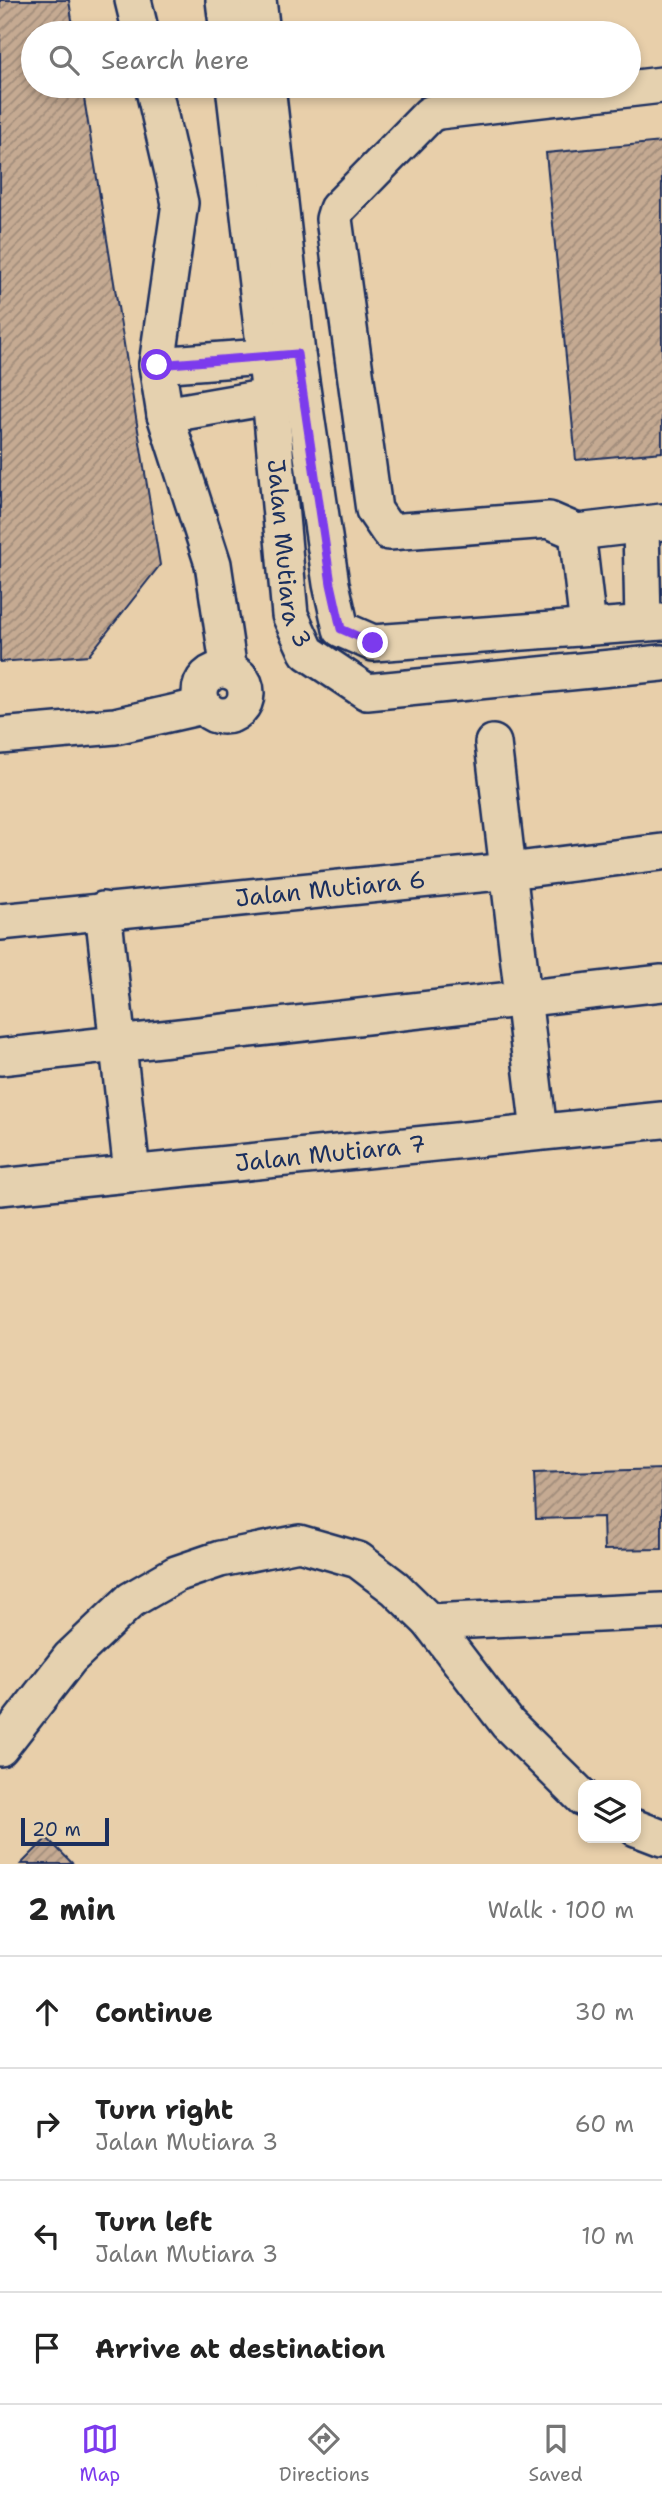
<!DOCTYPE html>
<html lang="en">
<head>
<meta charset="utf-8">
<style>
  body { margin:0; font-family:"Shantell Sans",sans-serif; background:#f2f2f2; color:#222 }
  .controls { position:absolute; right:21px; bottom:21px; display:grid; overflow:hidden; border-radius:14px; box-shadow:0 4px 10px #0003 }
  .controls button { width:63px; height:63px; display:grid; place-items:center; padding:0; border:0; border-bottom:2px solid #e0e0e0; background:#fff; color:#222; font:35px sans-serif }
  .scale { position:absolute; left:21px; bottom:18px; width:88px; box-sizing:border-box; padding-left:7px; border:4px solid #1b2f5e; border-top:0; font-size:19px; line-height:24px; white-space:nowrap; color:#1b2f5e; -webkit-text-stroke:5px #e5d1af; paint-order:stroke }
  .stop { position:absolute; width:21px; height:21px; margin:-16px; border:5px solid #7c3aed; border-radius:50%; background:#fff }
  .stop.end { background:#7c3aed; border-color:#fff; box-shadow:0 2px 7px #0008 }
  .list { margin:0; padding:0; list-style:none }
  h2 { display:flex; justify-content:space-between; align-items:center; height:91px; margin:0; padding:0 28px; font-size:30px }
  h2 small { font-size:23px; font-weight:400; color:#767676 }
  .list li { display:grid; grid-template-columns:46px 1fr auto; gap:21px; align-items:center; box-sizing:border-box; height:112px; padding:0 28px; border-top:2px solid #e0e0e0 }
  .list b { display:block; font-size:26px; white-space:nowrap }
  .list p { margin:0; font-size:23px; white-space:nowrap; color:#767676 }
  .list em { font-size:23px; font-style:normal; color:#767676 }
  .icon { flex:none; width:38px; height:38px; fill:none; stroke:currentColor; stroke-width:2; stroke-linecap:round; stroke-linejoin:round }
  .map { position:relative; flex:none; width:662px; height:1864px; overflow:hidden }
  .search { position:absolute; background:#fff; box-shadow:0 4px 10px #0003; left:21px; right:21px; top:21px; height:77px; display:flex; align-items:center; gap:18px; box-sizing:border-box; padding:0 24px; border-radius:38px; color:#767676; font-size:26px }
  .sheet { height:539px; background:#fff }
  nav { display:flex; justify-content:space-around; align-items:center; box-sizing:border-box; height:98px; border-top:2px solid #e0e0e0; background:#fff; font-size:19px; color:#767676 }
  nav a { display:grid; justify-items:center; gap:4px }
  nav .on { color:#7c3aed }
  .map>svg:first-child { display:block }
</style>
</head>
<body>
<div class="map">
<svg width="662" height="1864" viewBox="0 0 662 1864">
  <defs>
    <pattern id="building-hatch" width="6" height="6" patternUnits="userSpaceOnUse" patternTransform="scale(1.75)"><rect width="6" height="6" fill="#c5aa92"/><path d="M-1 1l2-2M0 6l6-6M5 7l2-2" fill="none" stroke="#9f8b7a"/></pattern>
  </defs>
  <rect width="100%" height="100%" fill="#e8cfaa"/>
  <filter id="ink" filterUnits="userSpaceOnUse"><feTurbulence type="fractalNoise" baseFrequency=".0143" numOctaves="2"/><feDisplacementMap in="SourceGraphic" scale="14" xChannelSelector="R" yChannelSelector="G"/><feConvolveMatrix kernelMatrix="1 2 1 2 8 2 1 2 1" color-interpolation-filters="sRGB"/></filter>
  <g filter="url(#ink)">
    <g fill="url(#building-hatch)" stroke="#1b2f5e" stroke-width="2">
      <polygon points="0,0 69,0 74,33 33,33 33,86 82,86 160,565 89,655 0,662"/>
      <polygon points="662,142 662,452 576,460 546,153"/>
      <polygon points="662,1469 662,1549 604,1550 603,1517 536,1519 534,1473"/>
      <polygon points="47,1838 73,1864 21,1864"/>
    </g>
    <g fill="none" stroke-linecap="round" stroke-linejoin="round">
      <g stroke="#1b2f5e" stroke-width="40">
        <g id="minor">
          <polyline points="133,0 141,33"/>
          <polyline points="224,0 228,33"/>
          <polyline points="258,0 262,33"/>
          <polyline points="153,86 180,203 157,365 165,415 213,564 229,671"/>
          <path id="s1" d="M234 86 270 396 290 615 307 652 367 692 662 663"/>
          <polyline points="267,86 297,354 331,584 341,629 373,643 662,622"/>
          <polyline points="157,365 289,355"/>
          <polyline points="165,415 292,393"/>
          <polyline points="641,526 643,623"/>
          <polyline points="577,532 662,522"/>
          <polyline points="588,627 577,532 549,520 389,532 374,510 334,219 337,209 430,114 439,111 662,85"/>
          <circle cx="223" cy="693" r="23"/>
          <polyline points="0,736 115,726 203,706"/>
          <polyline points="493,743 539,1132"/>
          <polyline points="103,910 132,1173"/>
          <path id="s2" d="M0 922 509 871 662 852"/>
          <polyline points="0,1057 662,983"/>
          <path id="s3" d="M0 1187 662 1120"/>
          <polyline points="430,1622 662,1611"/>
          <polyline points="0,1748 70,1658 131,1600 176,1574 220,1559 299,1543 358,1560 395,1588 430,1622 508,1724 583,1798"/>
          <polyline points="636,1828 662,1838"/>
        </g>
      </g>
      <use href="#minor" stroke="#e5d1af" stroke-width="35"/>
    </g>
  </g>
  <g fill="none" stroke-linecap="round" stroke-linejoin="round" filter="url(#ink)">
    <polyline stroke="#7c3aed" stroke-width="9" points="157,365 297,354 331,584 341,629 373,643"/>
  </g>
  <g text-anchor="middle" stroke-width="7" stroke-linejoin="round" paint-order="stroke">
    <g font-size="24" fill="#1b2f5e" stroke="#e5d1af">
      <text dy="8" stroke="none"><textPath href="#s1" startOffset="471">Jalan Mutiara 3</textPath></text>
      <text dy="8" stroke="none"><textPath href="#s2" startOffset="332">Jalan Mutiara 6</textPath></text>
      <text dy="8" stroke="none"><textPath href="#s3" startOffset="332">Jalan Mutiara 7</textPath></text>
    </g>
  </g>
</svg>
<div class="controls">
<button><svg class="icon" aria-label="layers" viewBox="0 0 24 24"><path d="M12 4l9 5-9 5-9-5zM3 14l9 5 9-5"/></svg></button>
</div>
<div class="scale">20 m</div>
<div class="stop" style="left:157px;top:365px"></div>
<div class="stop end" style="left:373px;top:643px"></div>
<div class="search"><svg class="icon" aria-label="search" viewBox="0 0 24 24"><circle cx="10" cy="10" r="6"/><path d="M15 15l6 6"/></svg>Search here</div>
</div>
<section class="sheet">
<h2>2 min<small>Walk · 100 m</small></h2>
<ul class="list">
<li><svg class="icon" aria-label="ahead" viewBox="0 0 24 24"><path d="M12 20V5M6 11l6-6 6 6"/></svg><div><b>Continue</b></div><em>30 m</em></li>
<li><svg class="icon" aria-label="right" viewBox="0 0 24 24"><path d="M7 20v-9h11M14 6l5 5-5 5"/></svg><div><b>Turn right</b><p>Jalan Mutiara 3</p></div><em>60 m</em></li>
<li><svg class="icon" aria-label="left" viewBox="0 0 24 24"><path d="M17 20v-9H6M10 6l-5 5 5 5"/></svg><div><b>Turn left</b><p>Jalan Mutiara 3</p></div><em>10 m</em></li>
<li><svg class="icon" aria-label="arrive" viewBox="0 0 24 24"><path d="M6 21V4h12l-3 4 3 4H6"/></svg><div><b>Arrive at destination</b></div></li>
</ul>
</section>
<nav>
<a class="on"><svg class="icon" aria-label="map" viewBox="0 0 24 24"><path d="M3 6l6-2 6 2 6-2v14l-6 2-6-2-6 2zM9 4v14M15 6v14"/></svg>Map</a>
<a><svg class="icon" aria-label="directions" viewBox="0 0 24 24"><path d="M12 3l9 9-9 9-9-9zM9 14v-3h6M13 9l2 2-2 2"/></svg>Directions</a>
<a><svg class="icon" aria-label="saved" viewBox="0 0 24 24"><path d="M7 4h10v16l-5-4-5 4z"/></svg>Saved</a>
</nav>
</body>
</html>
